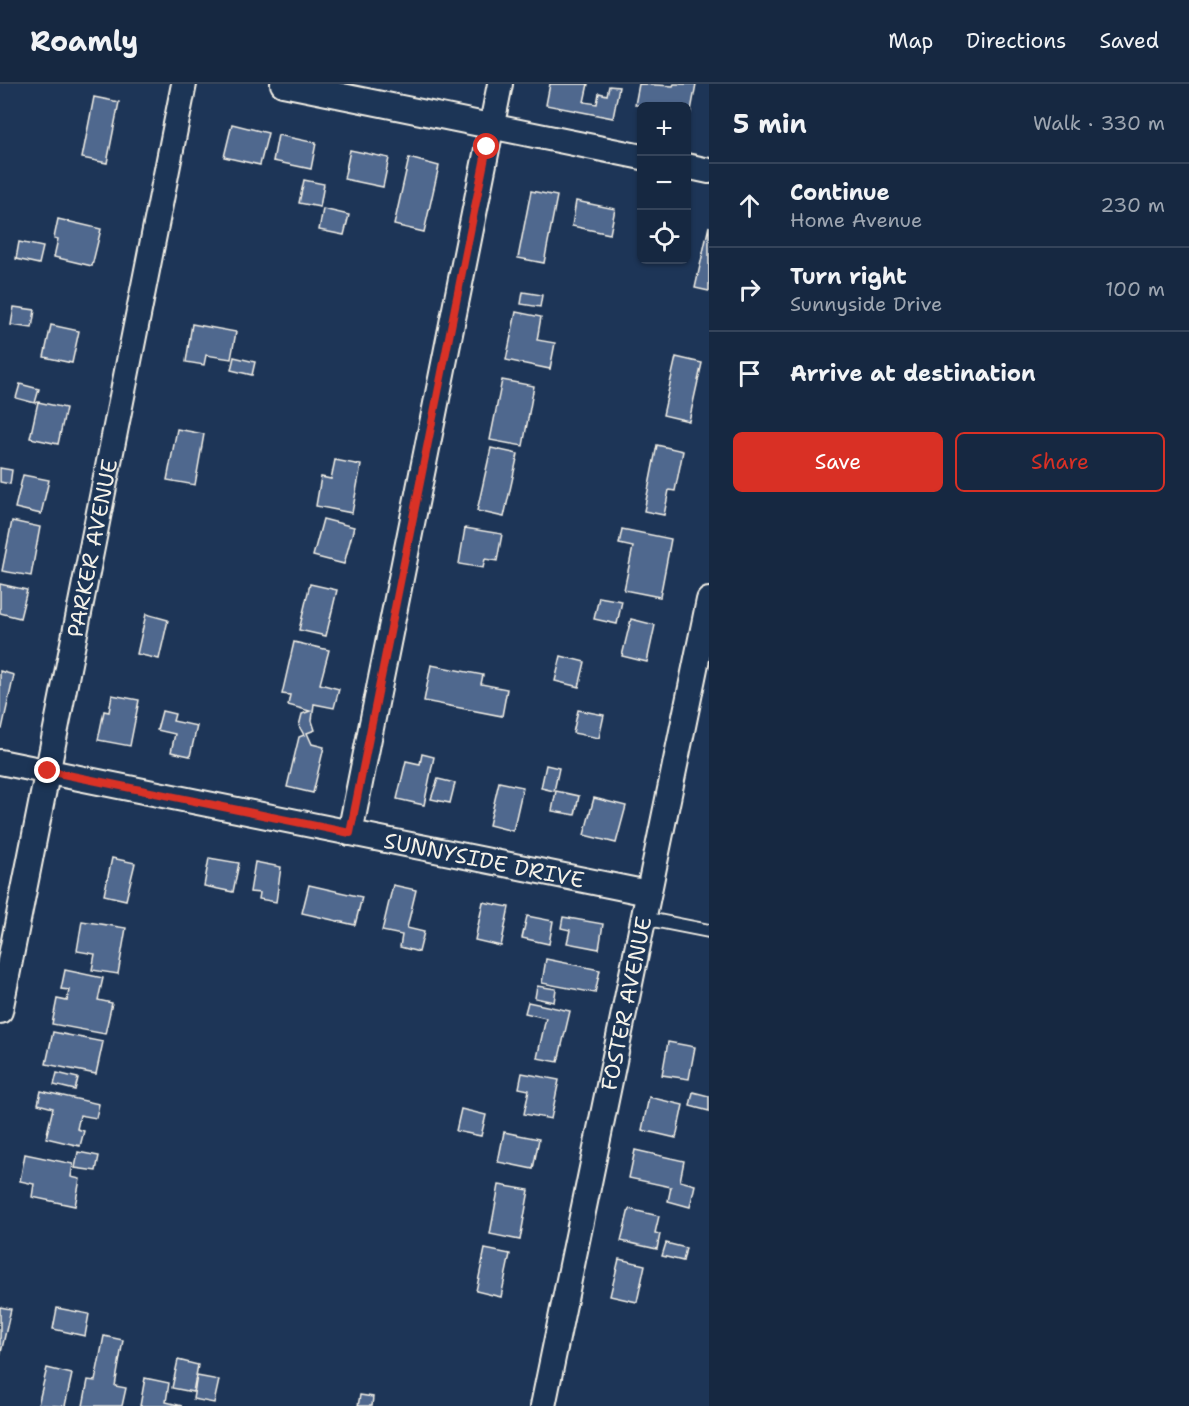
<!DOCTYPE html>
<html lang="en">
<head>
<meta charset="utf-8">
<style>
  body { margin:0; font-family:"Shantell Sans",sans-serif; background:#23344c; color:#f1f3f6 }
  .controls { position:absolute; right:18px; top:18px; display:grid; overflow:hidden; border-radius:9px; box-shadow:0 2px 4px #0004 }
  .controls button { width:54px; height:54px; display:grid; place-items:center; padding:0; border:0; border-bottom:2px solid #35445a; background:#162841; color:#f1f3f6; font:30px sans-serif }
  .stop { position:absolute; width:18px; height:18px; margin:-14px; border:4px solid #d93025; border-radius:50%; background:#fff }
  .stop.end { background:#d93025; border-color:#fff; box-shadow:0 2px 6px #0008 }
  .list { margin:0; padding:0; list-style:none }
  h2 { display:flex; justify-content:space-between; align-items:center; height:78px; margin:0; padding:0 24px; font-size:26px }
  h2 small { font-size:20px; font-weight:400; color:#9ea6b1 }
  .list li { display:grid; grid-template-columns:39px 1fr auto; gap:18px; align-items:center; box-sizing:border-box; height:84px; padding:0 24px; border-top:2px solid #35445a }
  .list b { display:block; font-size:22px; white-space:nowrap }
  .list p { margin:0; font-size:20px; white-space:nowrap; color:#9ea6b1 }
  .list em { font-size:20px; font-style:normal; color:#9ea6b1 }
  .actions { display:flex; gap:12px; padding:18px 24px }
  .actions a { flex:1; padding:14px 0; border:2px solid #d93025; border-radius:9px; text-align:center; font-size:21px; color:#d93025 }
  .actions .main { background:#d93025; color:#fff }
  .icon { flex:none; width:33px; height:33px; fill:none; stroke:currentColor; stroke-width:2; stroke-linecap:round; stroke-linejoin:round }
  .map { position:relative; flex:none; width:709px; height:1322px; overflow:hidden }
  header { display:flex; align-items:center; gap:36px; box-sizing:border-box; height:84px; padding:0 30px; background:#162841; border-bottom:2px solid #35445a }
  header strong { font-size:28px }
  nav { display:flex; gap:33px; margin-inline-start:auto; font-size:21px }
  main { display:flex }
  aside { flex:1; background:#162841 }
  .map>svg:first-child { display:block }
</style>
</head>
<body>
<header>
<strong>Roamly</strong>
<nav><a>Map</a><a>Directions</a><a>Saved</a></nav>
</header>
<main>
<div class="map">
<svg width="709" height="1322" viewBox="0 0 709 1322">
  <rect width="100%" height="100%" fill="#1d3557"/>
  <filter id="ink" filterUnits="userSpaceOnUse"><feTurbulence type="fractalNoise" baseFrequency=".0167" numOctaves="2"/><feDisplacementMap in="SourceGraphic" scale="12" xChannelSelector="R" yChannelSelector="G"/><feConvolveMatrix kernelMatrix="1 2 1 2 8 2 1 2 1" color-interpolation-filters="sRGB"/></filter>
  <g filter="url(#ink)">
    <g fill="#50688e" stroke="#f4f1e8" stroke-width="1.5">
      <polygon points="550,0 588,0 584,18 597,20 599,9 607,11 609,2 619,3 613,34 546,21"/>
      <polygon points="639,0 673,2 674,0 696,0 690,32 686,31 686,22 635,21"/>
      <polygon points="94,13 119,18 107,79 82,74"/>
      <polygon points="232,40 268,49 260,81 224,73"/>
      <polygon points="278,51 316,59 311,85 273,77"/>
      <polygon points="350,66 389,74 383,103 344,95"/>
      <polygon points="409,74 439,82 424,148 394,141"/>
      <polygon points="304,96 324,100 320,123 299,119"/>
      <polygon points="531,107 557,112 544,179 518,174"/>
      <polygon points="576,117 615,125 610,150 572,142"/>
      <polygon points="323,125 349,131 344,151 319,146"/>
      <polygon points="58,135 101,145 92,182 54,173 58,155 54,154"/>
      <polygon points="709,142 709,207 695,204"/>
      <polygon points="19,158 43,163 39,180 16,175"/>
      <polygon points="523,208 542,211 540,223 521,220"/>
      <polygon points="14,223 35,226 32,244 11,241"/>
      <polygon points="516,228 541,233 537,256 555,259 550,285 506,276"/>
      <polygon points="192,240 236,248 231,275 206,271 204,281 186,278"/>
      <polygon points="51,241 79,247 72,279 44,273"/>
      <polygon points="234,273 255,278 252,291 231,286"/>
      <polygon points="676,273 702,279 689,337 663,331"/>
      <polygon points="502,296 534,302 523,362 490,356"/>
      <polygon points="20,300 39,305 35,319 16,314"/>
      <polygon points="38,318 66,324 58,360 30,354"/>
      <polygon points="177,345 204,350 195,401 167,396"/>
      <polygon points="657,361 683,367 675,407 669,406 664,431 644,427"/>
      <polygon points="491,364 518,370 504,433 477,427"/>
      <polygon points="335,376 361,381 352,429 316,422 321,393 331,395"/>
      <polygon points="0,384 12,386 10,400 0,398"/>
      <polygon points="23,391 49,396 41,430 15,424"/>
      <polygon points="323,435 354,443 344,480 313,472"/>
      <polygon points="12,437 40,443 31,492 2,487"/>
      <polygon points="465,444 502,450 497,477 485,475 483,484 459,480"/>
      <polygon points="622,445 671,455 660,513 624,506 633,463 619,460"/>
      <polygon points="0,500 27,506 20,534 0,529"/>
      <polygon points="310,500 337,506 326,552 299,546"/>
      <polygon points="599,513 622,517 617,540 594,535"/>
      <polygon points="146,530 168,536 159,575 137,570"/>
      <polygon points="631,535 655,541 647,578 622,572"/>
      <polygon points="294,558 329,566 320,600 339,605 334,624 314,620 312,637 315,646 307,649 312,660 324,663 313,709 287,703 299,653 304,651 299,642 302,630 310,627 288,621 290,611 282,610"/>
      <polygon points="561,572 585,578 579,603 555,597"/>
      <polygon points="431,581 483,591 481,600 507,605 502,632 424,617"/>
      <polygon points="0,587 14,591 2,645 0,644"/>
      <polygon points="112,611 139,616 130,662 98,656 104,627 109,628"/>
      <polygon points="578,626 604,631 599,654 573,649"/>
      <polygon points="162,627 175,630 173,637 197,642 190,672 171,668 175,650 157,646"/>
      <polygon points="422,670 434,673 424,721 397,715 406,677 420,680"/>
      <polygon points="546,681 559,684 554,707 541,704"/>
      <polygon points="438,695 455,699 450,719 431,715"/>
      <polygon points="499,698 523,703 513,747 489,741"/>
      <polygon points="556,707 579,712 575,731 552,727"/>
      <polygon points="594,714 626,722 616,759 584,751"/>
      <polygon points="112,774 135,779 126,816 104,811"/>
      <polygon points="209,774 239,779 233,808 204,802"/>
      <polygon points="255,778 281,783 276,818 259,815 260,809 250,808"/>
      <polygon points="309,801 362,813 355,841 302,829"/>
      <polygon points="393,801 416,806 407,844 424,848 419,868 400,863 402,851 382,847"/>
      <polygon points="483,818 509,823 501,862 475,856"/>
      <polygon points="527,832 553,837 549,860 522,854"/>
      <polygon points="563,833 603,840 599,865 567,859 570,846 561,844"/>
      <polygon points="82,837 126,844 118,890 92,886 95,870 77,867"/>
      <polygon points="546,875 600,886 595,909 542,899"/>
      <polygon points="65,886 103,894 98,916 112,919 105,950 52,940 57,915 67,917 69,906 61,905"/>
      <polygon points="537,902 556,905 554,918 535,914"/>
      <polygon points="528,918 570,927 558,978 537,974 546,934 525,929"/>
      <polygon points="53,948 103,958 96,990 46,980"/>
      <polygon points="668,958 695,963 689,995 662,991"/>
      <polygon points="57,989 78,994 75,1006 54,1001"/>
      <polygon points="522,989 559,996 551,1035 524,1030 529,1006 519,1004"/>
      <polygon points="41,1007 99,1020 96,1034 80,1031 77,1045 84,1047 80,1062 46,1054 53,1024 38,1020"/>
      <polygon points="693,1008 709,1012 709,1027 690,1022"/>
      <polygon points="649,1013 683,1021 676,1054 642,1046"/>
      <polygon points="461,1025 486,1031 481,1052 456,1047"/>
      <polygon points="504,1048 539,1055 533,1085 498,1078"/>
      <polygon points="635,1066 684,1077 680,1097 695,1101 690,1123 668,1117 671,1103 629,1094"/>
      <polygon points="78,1068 99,1072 96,1087 75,1084"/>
      <polygon points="25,1070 73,1080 71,1093 80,1095 75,1122 32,1113 34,1100 20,1097"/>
      <polygon points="499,1101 529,1106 520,1156 490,1150"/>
      <polygon points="629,1125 659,1132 655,1149 660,1150 657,1165 621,1157"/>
      <polygon points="666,1159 686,1164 683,1177 662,1172"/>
      <polygon points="485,1165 510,1170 501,1213 476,1207"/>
      <polygon points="619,1175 645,1181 637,1218 610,1212"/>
      <polygon points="0,1223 11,1225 0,1273"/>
      <polygon points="57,1224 89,1230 85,1252 53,1245"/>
      <polygon points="104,1252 123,1256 115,1302 126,1304 122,1322 83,1322 88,1296 95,1297"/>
      <polygon points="178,1276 198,1281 193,1308 172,1304"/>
      <polygon points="47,1284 72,1290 65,1322 38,1321"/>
      <polygon points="197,1292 219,1296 214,1319 193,1315"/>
      <polygon points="145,1294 169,1299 166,1318 182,1322 140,1322"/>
      <polygon points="360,1311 373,1313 372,1322 358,1322"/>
    </g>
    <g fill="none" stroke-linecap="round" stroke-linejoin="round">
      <g stroke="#f4f1e8" stroke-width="16">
        <polyline id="lane" points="643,834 709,847"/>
      </g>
      <g stroke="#f4f1e8" stroke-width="28">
        <g id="street">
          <polyline points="283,0 642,73"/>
          <polyline points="686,82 709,87"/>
          <path id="s1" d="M0 678 648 809"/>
          <polyline points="350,749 500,0"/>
          <path id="s2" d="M0 927 184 0"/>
          <path id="s3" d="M543 1322 709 516"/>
        </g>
      </g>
      <use href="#lane" stroke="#1d3557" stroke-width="12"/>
      <use href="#street" stroke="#1d3557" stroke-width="24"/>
    </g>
  </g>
  <g fill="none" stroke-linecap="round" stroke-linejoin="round" filter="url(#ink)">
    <polyline stroke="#d93025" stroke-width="8" points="48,687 350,749 487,63"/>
  </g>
  <g text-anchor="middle" stroke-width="6" stroke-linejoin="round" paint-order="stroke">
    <g font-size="22" fill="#f4f1e8" stroke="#1d3557">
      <text dy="8" stroke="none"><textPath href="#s2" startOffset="472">PARKER AVENUE</textPath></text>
      <text dy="8" stroke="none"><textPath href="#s1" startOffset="494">SUNNYSIDE DRIVE</textPath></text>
      <text dy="8" stroke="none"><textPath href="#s3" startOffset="411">FOSTER AVENUE</textPath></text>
    </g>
  </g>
</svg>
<div class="controls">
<button>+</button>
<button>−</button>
<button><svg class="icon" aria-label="locate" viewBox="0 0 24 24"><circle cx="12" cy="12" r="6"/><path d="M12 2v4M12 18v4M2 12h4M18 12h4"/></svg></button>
</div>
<div class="stop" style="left:487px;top:63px"></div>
<div class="stop end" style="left:48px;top:687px"></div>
</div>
<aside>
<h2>5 min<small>Walk · 330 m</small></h2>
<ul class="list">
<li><svg class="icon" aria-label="ahead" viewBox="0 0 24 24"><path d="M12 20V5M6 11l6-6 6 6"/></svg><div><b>Continue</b><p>Home Avenue</p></div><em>230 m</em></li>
<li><svg class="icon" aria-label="right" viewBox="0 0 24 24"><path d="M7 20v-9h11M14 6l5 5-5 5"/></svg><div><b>Turn right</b><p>Sunnyside Drive</p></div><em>100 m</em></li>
<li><svg class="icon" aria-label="arrive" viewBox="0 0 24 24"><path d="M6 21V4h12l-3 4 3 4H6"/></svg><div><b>Arrive at destination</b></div></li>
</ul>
<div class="actions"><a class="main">Save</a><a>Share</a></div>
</aside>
</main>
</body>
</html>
